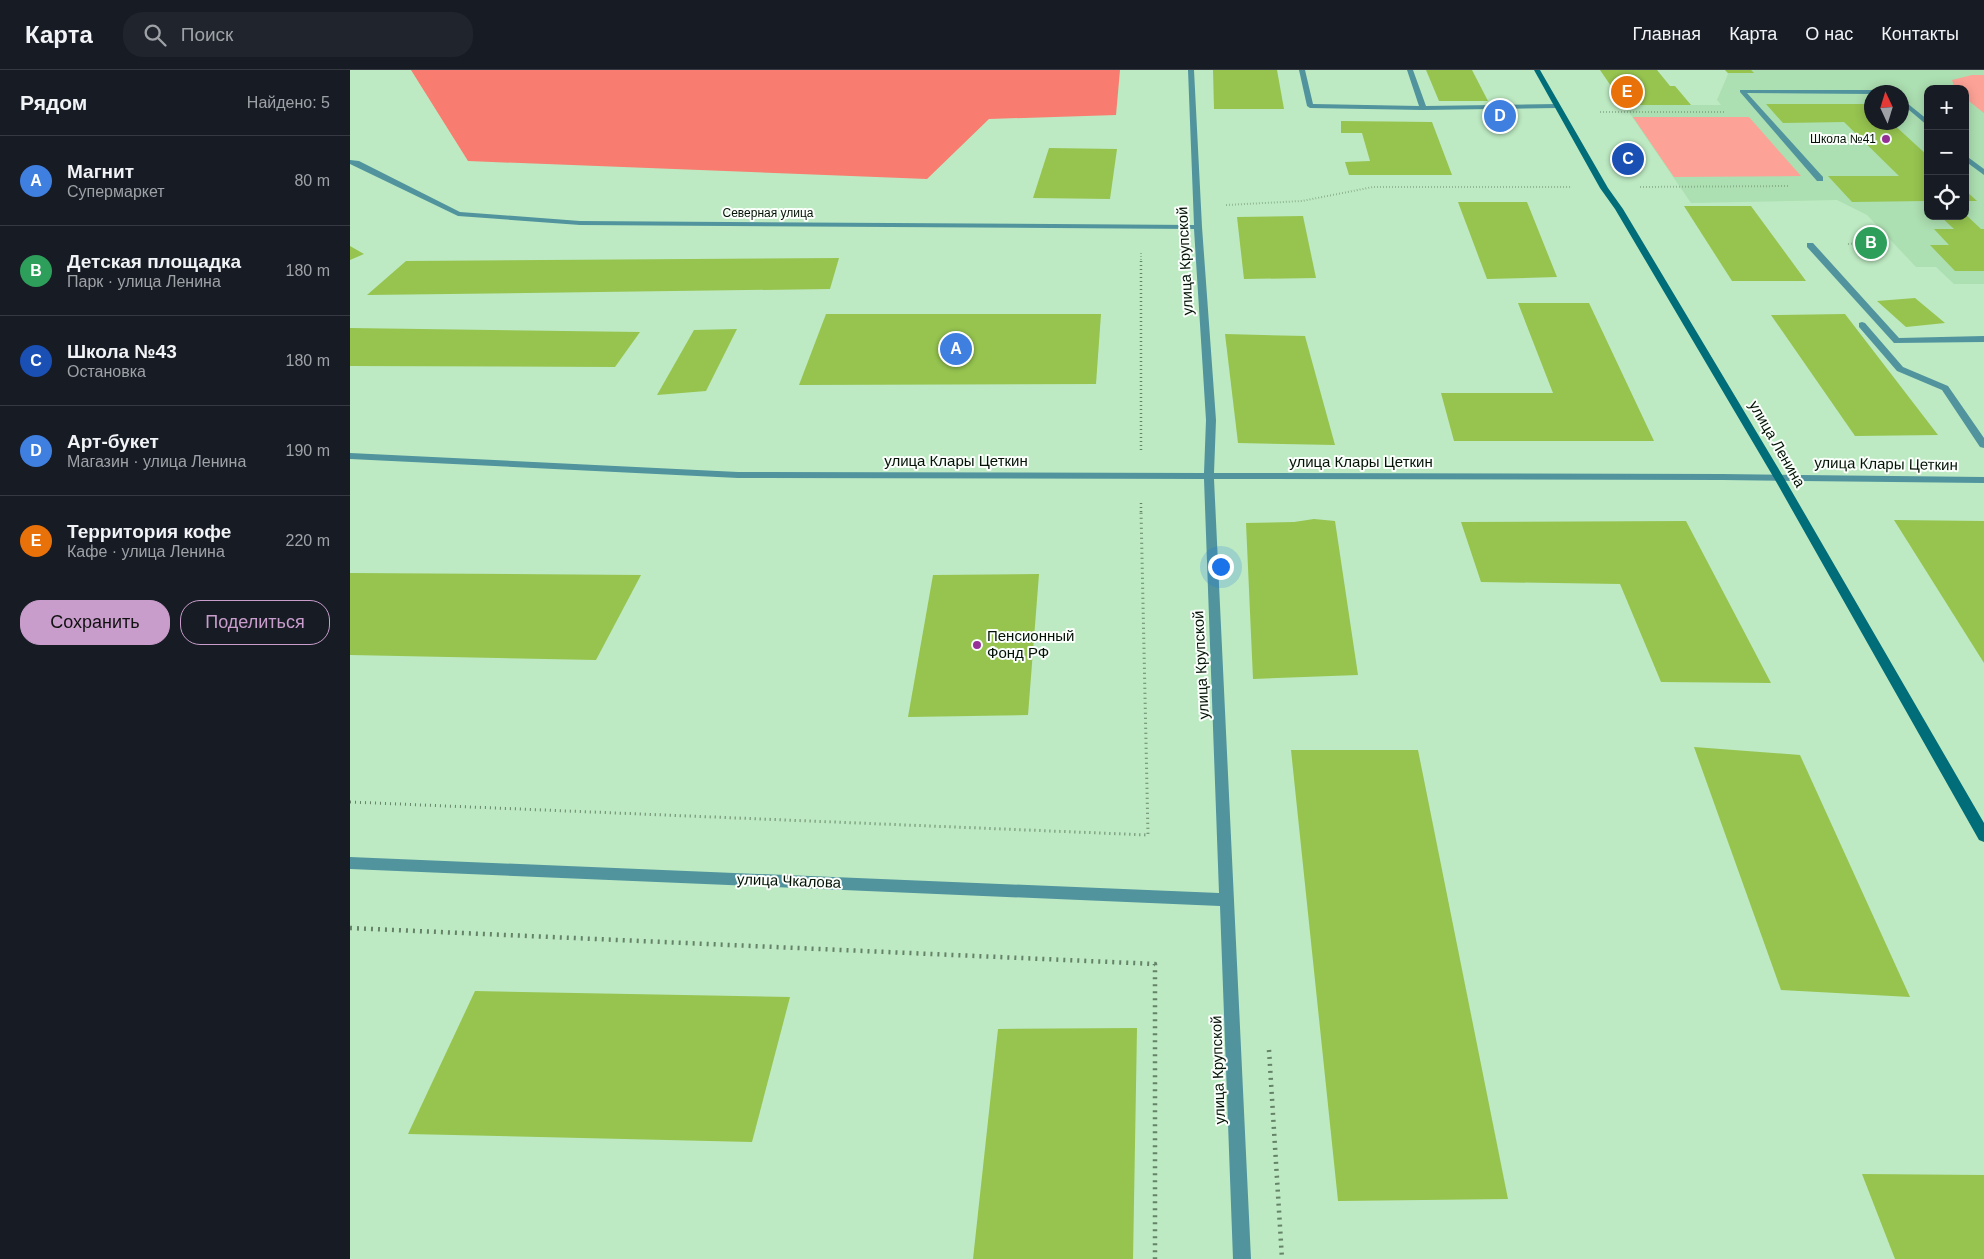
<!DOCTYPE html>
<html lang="ru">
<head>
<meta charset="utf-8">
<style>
  body { margin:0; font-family:Helvetica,sans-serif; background:#20242c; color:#f1f3f6 }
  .controls { position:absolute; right:15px; top:15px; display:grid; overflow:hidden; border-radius:10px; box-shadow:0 2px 12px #0003 }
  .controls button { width:45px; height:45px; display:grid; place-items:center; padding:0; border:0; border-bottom:1px solid #363941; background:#171b24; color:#f1f3f6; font:25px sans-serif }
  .compass { position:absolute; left:1514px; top:15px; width:45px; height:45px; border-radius:50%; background:#171b24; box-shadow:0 2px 12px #0003; rotate:356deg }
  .you { position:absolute; left:870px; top:496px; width:18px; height:18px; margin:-12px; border:4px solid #fff; border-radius:50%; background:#1a73e8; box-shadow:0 0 0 8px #1a73e833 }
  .badge { display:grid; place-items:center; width:32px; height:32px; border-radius:50%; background:#c89ccb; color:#fff; font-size:16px; font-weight:700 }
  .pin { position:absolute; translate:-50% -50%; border:2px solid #fff; box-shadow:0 1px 5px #0006 }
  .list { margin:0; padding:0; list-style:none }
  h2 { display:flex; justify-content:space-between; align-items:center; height:65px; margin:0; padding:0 20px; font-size:21px }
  h2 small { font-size:16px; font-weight:400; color:#9ea1a6 }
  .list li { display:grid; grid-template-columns:32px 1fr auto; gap:15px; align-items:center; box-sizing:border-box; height:90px; padding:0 20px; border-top:1px solid #363941 }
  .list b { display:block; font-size:19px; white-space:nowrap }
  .list p { margin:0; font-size:16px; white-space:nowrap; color:#9ea1a6 }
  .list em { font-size:16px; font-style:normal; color:#9ea1a6 }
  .actions { display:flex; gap:10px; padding:15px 20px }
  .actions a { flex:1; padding:11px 0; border:1px solid #c89ccb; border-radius:20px; text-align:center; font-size:18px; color:#c89ccb }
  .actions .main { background:#c89ccb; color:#111 }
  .icon { flex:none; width:28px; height:28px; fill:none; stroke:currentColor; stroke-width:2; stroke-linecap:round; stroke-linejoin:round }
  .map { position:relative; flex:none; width:1634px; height:1189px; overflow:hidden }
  header { display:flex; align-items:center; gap:30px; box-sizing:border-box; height:70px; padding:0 25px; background:#171b24; border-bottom:1px solid #363941 }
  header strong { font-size:24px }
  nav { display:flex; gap:28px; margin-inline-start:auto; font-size:18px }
  .search { width:350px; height:45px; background:#20242c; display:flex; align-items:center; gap:12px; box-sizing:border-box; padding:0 18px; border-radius:20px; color:#9ea1a6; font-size:19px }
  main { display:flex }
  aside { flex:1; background:#171b24 }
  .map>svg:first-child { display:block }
</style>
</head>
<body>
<header>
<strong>Карта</strong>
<div class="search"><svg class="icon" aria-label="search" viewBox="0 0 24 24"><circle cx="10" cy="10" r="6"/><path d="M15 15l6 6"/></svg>Поиск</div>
<nav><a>Главная</a><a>Карта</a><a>О нас</a><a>Контакты</a></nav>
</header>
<main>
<aside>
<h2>Рядом<small>Найдено: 5</small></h2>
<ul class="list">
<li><span class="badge" style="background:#3f7fe0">A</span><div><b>Магнит</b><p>Супермаркет</p></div><em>80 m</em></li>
<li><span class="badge" style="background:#2e9e5b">B</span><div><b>Детская площадка</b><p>Парк · улица Ленина</p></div><em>180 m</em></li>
<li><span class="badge" style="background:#1a4fb4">C</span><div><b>Школа №43</b><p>Остановка</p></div><em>180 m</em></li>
<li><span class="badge" style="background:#3f7fe0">D</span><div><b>Арт-букет</b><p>Магазин · улица Ленина</p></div><em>190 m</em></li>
<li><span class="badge" style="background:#e8710a">E</span><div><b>Территория кофе</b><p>Кафе · улица Ленина</p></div><em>220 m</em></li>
</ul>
<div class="actions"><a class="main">Сохранить</a><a>Поделиться</a></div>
</aside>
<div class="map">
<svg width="1634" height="1189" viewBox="0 0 1634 1189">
  <rect width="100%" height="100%" fill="#bdeac2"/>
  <path fill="#acdfb1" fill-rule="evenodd" d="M1375 0H1634V214H1604L1586 197H1566L1517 145 1487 130 1341 133 1274 35H1371L1367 30 1378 4ZM1578 19H1615V146H1578ZM1522 22H1552V52H1522Z"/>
  <g fill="#fda296">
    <polygon points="1622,5 1634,5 1634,43 1615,28 1615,19 1605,19 1602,10"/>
    <polygon points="1283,47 1399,47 1451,106 1324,107"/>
  </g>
  <polygon fill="#f87c6f" points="61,0 770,0 766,45 639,49 577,109 118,91"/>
  <g fill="#96c44f">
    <polygon points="863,0 927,0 934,39 864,39"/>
    <polygon points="1076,0 1122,0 1138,31 1089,31"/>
    <polygon points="1250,0 1307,0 1320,16 1325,16 1341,35 1274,35"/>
    <polygon points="1375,0 1401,0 1404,3 1378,3"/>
    <polygon points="1416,34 1520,34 1522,52 1541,52 1578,86 1578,134 1575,131 1502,132 1478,106 1549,106 1494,52 1433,53"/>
    <polygon points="1139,40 1158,40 1165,52 1145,52"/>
    <polygon points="991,51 1082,52 1102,105 999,105 995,92 1020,91 1012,63 991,63"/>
    <polygon points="699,78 767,79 760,129 683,128"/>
    <polygon points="1615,120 1627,131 1615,131"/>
    <polygon points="1108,132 1177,132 1207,207 1137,209"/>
    <polygon points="1334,136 1401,136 1456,211 1382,211"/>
    <polygon points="1615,144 1631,159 1634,159 1634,201 1605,201 1580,175 1599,175 1584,159 1604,159 1590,146 1615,146"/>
    <polygon points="953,146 966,208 894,209 887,147"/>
    <polygon points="0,176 14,184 0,190"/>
    <polygon points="489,188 480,219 17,225 56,191"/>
    <polygon points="1565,228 1595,253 1556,257 1527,231"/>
    <polygon points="1168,233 1239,233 1304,371 1104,371 1091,323 1203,323"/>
    <polygon points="476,244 751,244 746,314 449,315"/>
    <polygon points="1495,244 1588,365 1505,366 1421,245"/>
    <polygon points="0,258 290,262 265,297 0,296"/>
    <polygon points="387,259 356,321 307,325 344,260"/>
    <polygon points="875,264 955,266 985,375 888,373"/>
    <polygon points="964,449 985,451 1008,605 903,609 896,453 944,452"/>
    <polygon points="1544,450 1634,451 1634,593"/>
    <polygon points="1336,451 1421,613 1311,612 1270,514 1131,512 1111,452"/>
    <polygon points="0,503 291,505 246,590 0,585"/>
    <polygon points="689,504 678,645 558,647 583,505"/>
    <polygon points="1344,677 1450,685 1560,927 1431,920"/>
    <polygon points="941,680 1068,680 1158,1129 988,1131"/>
    <polygon points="125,921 440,927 402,1072 58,1064"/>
    <polygon points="787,958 783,1189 623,1189 648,959"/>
    <polygon points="1512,1104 1634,1105 1634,1189 1545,1189"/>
  </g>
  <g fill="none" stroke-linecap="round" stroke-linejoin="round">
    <g stroke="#658368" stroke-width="2" stroke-dasharray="0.5 2.5" stroke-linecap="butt">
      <polyline points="1250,42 1374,42"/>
      <polyline points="1290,117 1438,116"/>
      <polyline points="876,135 952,131 1023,117 1221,117"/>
      <polyline points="1498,174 1517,173"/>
      <polyline points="791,183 791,192"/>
    </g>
    <g stroke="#658368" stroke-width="2.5" stroke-dasharray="1 3" stroke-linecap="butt">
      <polyline points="791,191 791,380"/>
      <polyline points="791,433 791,442"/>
    </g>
    <polyline stroke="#658368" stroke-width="3" stroke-dasharray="1 4" stroke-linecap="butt" points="0,732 798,765 791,441"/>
    <g stroke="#658368" stroke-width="4.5" stroke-dasharray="2 5" stroke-linecap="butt">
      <polyline points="0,858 805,894 805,1189"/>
      <polyline points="919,980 932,1189"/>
    </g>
    <g fill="#51949e" fill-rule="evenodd">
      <polygon points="949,0 955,0 963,34 1069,36 1057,0 1063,0 1076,36 1207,34 1210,36 1207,38 1073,40 960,38 957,36"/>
      <polygon points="1390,20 1528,20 1531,22 1522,24 1397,23 1473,107 1473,111 1467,111 1390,22"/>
      <polygon points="1552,29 1578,50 1578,56 1552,34"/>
      <polygon points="1615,85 1634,99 1634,105 1615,91"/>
      <polygon points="1457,173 1463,173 1549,268 1634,266 1634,272 1544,273 1457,177"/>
      <polygon points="1512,252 1515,253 1553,297 1598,316 1634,368 1634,378 1630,377 1592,320 1547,301 1509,257 1509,253"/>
      <polygon points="0,383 388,402 393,405 388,408 0,389"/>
    </g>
    <polygon fill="#51949e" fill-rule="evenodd" points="838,0 844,0 852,157 866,350 864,403 1372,404 1634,407 1634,413 1372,410 864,409 901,1189 883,1189 870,836 0,799 0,787 869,823 854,409 388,408 383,405 388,402 854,403 856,350 844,159 230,155 108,146 0,94 0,90 9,91 110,142 230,151 844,155"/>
    <polygon fill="#006d78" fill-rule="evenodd" points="1184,0 1190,0 1258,118 1273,139 1434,408 1634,753 1634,772 1629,770 1424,408 1265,139 1250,118"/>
  </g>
  <g fill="#963197" stroke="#fafffb" stroke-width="2">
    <circle cx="1536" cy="69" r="5"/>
    <circle cx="627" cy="575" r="5"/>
  </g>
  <g text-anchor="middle" stroke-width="4" stroke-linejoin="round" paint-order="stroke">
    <g font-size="12" fill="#041205" stroke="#fafffb" text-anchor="end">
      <text x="1526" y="73">Школа №41</text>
    </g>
    <g font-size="12" fill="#041205" stroke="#fafffb">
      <text x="418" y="147">Северная улица</text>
    </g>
    <g font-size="15" fill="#041205" stroke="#fafffb">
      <text transform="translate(835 191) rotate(-93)" y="5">улица Крупской</text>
      <text transform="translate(1427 374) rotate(60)" y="5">улица Ленина</text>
      <text x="606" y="396">улица Клары Цеткин</text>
      <text x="1011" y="397">улица Клары Цеткин</text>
      <text transform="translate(1536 394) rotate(1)" y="5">улица Клары Цеткин</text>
      <text transform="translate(851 595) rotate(-93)" y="5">улица Крупской</text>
      <text transform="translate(439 811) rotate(2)" y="5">улица Чкалова</text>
      <text transform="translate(868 1000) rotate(-92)" y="5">улица Крупской</text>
    </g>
    <g font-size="15" fill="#041205" stroke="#fafffb" text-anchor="start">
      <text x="637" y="571">Пенсионный<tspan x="637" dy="17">Фонд РФ</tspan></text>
    </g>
  </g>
</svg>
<div class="controls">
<button>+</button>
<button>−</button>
<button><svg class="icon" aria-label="locate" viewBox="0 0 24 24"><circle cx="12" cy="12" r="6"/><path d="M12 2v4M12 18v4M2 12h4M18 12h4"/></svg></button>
</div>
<svg class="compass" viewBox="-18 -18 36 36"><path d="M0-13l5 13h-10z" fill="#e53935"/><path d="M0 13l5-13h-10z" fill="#9ea1a6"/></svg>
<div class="you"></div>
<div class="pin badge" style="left:606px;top:279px;background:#3f7fe0">A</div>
<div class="pin badge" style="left:1521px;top:173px;background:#2e9e5b">B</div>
<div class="pin badge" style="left:1278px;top:89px;background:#1a4fb4">C</div>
<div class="pin badge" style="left:1150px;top:46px;background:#3f7fe0">D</div>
<div class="pin badge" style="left:1277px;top:22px;background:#e8710a">E</div>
</div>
</main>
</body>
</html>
